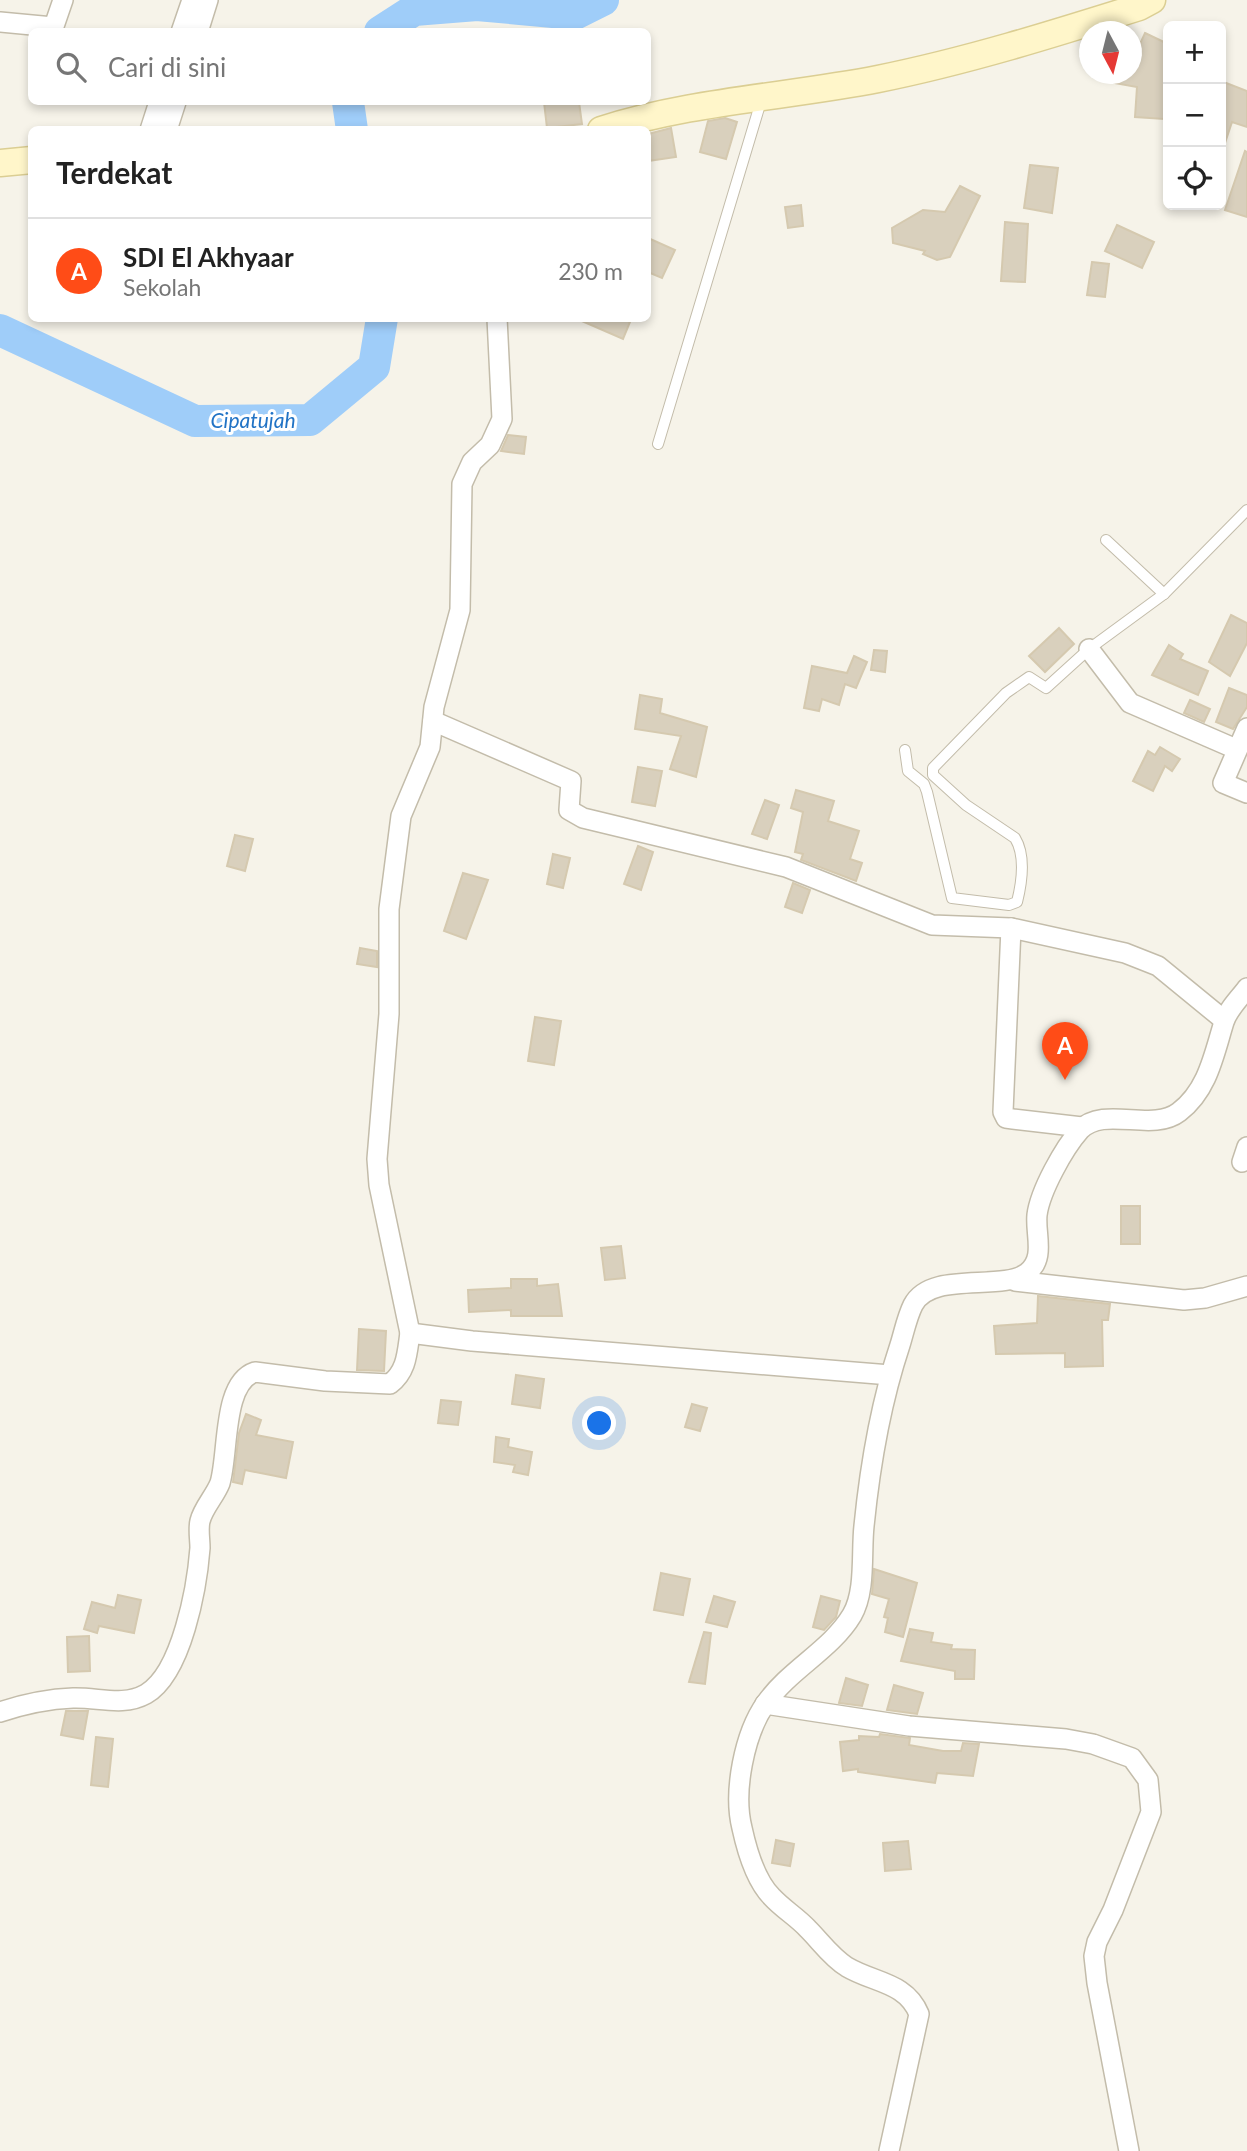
<!DOCTYPE html>
<html lang="id">
<head>
<meta charset="utf-8">
<style>
  body { margin:0; font-family:Lato,sans-serif; background:#f2f2f2; color:#222 }
  .controls { position:absolute; right:21px; top:21px; display:grid; overflow:hidden; border-radius:10px; box-shadow:0 4px 10px #0003 }
  .controls button { width:63px; height:63px; display:grid; place-items:center; padding:0; border:0; border-bottom:2px solid #e0e0e0; background:#fff; color:#222; font:35px sans-serif }
  .compass { position:absolute; left:1079px; top:21px; width:63px; height:63px; border-radius:50%; background:#fff; box-shadow:0 4px 10px #0003; rotate:173deg }
  .you { position:absolute; left:600px; top:1424px; width:24px; height:24px; margin:-18px; border:5px solid #fff; border-radius:50%; background:#1a73e8; box-shadow:0 0 0 10px #1a73e833 }
  .badge { display:grid; place-items:center; width:46px; height:46px; border-radius:50%; background:#ff4c17; color:#fff; font-size:23px; font-weight:700 }
  .pin { position:absolute; translate:-50% -58px; filter:drop-shadow(0 2px 4px #0008) }
  .pin::after { content:''; position:absolute; top:37px; width:24px; height:21px; background:inherit; clip-path:polygon(0 0,100% 0,50% 100%) }
  .list { margin:0; padding:0; list-style:none }
  h2 { display:flex; justify-content:space-between; align-items:center; height:91px; margin:0; padding:0 28px; font-size:30px }
  h2 small { font-size:23px; font-weight:400; color:#767676 }
  .list li { display:grid; grid-template-columns:46px 1fr auto; gap:21px; align-items:center; box-sizing:border-box; height:105px; padding:0 28px; border-top:2px solid #e0e0e0 }
  .list b { display:block; font-size:26px; white-space:nowrap }
  .list p { margin:0; font-size:23px; white-space:nowrap; color:#767676 }
  .list em { font-size:23px; font-style:normal; color:#767676 }
  .icon { flex:none; width:38px; height:38px; fill:none; stroke:currentColor; stroke-width:2; stroke-linecap:round; stroke-linejoin:round }
  .map { position:relative; flex:none; width:1247px; height:2151px; overflow:hidden }
  .search { position:absolute; background:#fff; box-shadow:0 4px 10px #0003; left:28px; top:28px; width:623px; height:77px; display:flex; align-items:center; gap:18px; box-sizing:border-box; padding:0 24px; border-radius:10px; color:#767676; font-size:26px }
  .panel { position:absolute; background:#fff; box-shadow:0 4px 10px #0003; left:28px; top:126px; width:623px; height:196px; border-radius:10px }
  .map>svg:first-child { display:block }
</style>
</head>
<body>
<div class="map">
<svg width="1247" height="2151" viewBox="0 0 1247 2151">
  <rect width="100%" height="100%" fill="#f6f3e9"/>
  <g fill="none" stroke-linecap="round" stroke-linejoin="round">
    <g stroke="#9fcdf9" stroke-width="32">
      <polyline points="380,32 414,10 477,5 575,14 603,0"/>
      <polyline points="348,102 352,130"/>
      <polyline points="0,330 195,421 310,420 374,367 382,318"/>
    </g>
  </g>
  <g fill="#d9d0bd" stroke="#d5c9af" stroke-width="2">
    <polygon points="1145,33 1168,44 1168,102 1165,101 1164,119 1135,117 1137,87 1103,81 1103,74 1131,74 1131,54 1135,55"/>
    <polygon points="1221,81 1247,91 1247,127 1232,122 1223,149"/>
    <polygon points="544,102 579,102 582,124 547,128"/>
    <polygon points="725,118 737,122 726,159 700,152 708,121"/>
    <polygon points="671,128 676,157 648,161 648,134"/>
    <polygon points="1245,151 1247,152 1247,217 1225,210"/>
    <polygon points="1030,165 1058,168 1052,213 1024,208"/>
    <polygon points="960,186 980,196 950,257 937,260 923,254 925,251 893,243 892,228 923,210 945,212"/>
    <polygon points="801,205 803,226 788,228 785,207"/>
    <polygon points="1005,222 1028,224 1025,282 1001,281"/>
    <polygon points="1117,225 1154,242 1142,268 1105,251"/>
    <polygon points="648,238 675,250 662,278 648,272"/>
    <polygon points="1092,262 1109,264 1105,297 1087,295"/>
    <polygon points="575,318 622,318 630,322 623,339"/>
    <polygon points="508,435 526,437 524,454 501,451"/>
    <polygon points="1231,615 1247,623 1247,643 1230,676 1209,662"/>
    <polygon points="1059,628 1074,644 1045,672 1029,656"/>
    <polygon points="1169,645 1183,654 1180,659 1208,671 1198,695 1152,675"/>
    <polygon points="874,650 887,651 885,672 871,670"/>
    <polygon points="854,656 867,662 856,688 845,684 839,705 822,699 819,711 804,708 812,666 847,673"/>
    <polygon points="1229,688 1247,695 1247,707 1233,729 1216,722"/>
    <polygon points="640,695 662,699 660,713 707,727 696,777 670,769 681,736 635,729"/>
    <polygon points="1190,700 1210,709 1204,722 1184,713"/>
    <polygon points="1160,747 1180,759 1172,771 1165,766 1153,791 1133,781 1148,751 1155,755"/>
    <polygon points="638,767 662,771 655,806 632,802"/>
    <polygon points="796,790 834,801 828,821 859,831 850,859 862,863 856,881 801,860 803,854 795,852 803,812 791,808"/>
    <polygon points="765,800 779,805 767,839 752,834"/>
    <polygon points="235,835 253,839 245,871 227,866"/>
    <polygon points="638,846 653,852 641,890 624,884"/>
    <polygon points="553,854 570,858 563,888 547,884"/>
    <polygon points="463,873 488,880 466,939 444,931"/>
    <polygon points="793,883 810,890 802,913 785,907"/>
    <polygon points="360,948 377,951 377,967 357,964"/>
    <polygon points="535,1017 561,1021 554,1065 528,1061"/>
    <rect x="1121" y="1206" width="19" height="38"/>
    <polygon points="621,1246 625,1278 605,1280 601,1248"/>
    <polygon points="511,1279 537,1279 537,1286 558,1284 562,1316 511,1316 511,1310 469,1312 468,1290 511,1288"/>
    <polygon points="1038,1296 1110,1304 1108,1320 1102,1320 1103,1366 1065,1367 1065,1353 996,1354 994,1326 1037,1323"/>
    <polygon points="359,1329 386,1331 384,1371 357,1370"/>
    <polygon points="516,1375 544,1379 540,1408 512,1404"/>
    <polygon points="441,1400 461,1402 458,1425 438,1423"/>
    <polygon points="692,1404 707,1408 700,1431 685,1427"/>
    <polygon points="246,1414 261,1420 256,1435 293,1442 286,1478 245,1470 242,1484 233,1482 239,1433"/>
    <polygon points="496,1437 509,1439 508,1447 532,1452 528,1475 513,1472 515,1465 494,1462"/>
    <polygon points="874,1569 917,1583 903,1637 885,1632 888,1618 884,1617 889,1599 872,1594"/>
    <polygon points="661,1573 690,1579 683,1615 654,1610"/>
    <polygon points="118,1595 141,1600 134,1633 99,1626 97,1633 84,1629 92,1602 115,1608"/>
    <polygon points="714,1596 735,1602 727,1627 706,1622"/>
    <polygon points="821,1596 840,1601 836,1617 824,1630 813,1627"/>
    <polygon points="910,1629 933,1633 931,1642 952,1645 951,1649 975,1650 974,1679 955,1679 955,1671 901,1661"/>
    <polygon points="704,1632 711,1633 705,1684 689,1682"/>
    <polygon points="89,1636 90,1671 68,1672 67,1637"/>
    <polygon points="846,1678 868,1685 862,1706 839,1703"/>
    <polygon points="894,1685 923,1693 917,1714 887,1710"/>
    <polygon points="66,1711 88,1711 83,1739 61,1735"/>
    <polygon points="880,1734 910,1738 909,1745 943,1751 961,1751 963,1743 979,1744 973,1776 937,1773 935,1783 858,1772 858,1769 843,1771 840,1742 859,1740 859,1736 879,1737"/>
    <polygon points="96,1737 113,1739 108,1787 91,1785"/>
    <polygon points="776,1840 794,1844 790,1866 772,1863"/>
    <polygon points="908,1841 911,1869 885,1871 883,1843"/>
  </g>
  <g fill="none" stroke-linecap="round" stroke-linejoin="round">
    <g stroke="#c3bcaa" stroke-width="12">
      <g id="lane">
        <polyline points="658,444 762,98"/>
        <polyline points="1106,540 1164,594"/>
        <path d="M905 750 908 771 924 784 927 792 952 898 1009 905 1017 902C1022 882 1026 856 1015 838L966 805 933 775V768L1006 693 1029 677 1046 688 1089 649 1164 594 1247 510"/>
      </g>
    </g>
    <g stroke="#c3bcaa" stroke-width="22">
      <g id="street">
        <polyline points="0,22 53,27"/>
        <polyline points="52,32 63,0"/>
        <polyline points="181,32 192,0"/>
        <polyline points="198,32 208,0"/>
        <polyline points="150,130 159,102"/>
        <polyline points="167,130 176,102"/>
        <polyline points="1089,649 1130,703 1236,749"/>
        <polyline points="433,721 571,781 569,810 583,818 786,867 932,925 1011,928 1125,953 1158,966 1224,1020"/>
        <polyline points="1247,728 1223,783 1247,793"/>
        <polyline points="1011,928 1003,1112 1006,1118 1013,1119 1082,1127"/>
        <polyline points="1242,1162 1247,1147"/>
        <polyline points="1015,1281 1184,1300 1205,1298 1247,1286"/>
        <polyline points="410,1333 379,1185 377,1159 389,1014 389,909 401,816 430,747 434,707 460,610 462,484 472,462 490,445 502,419 497,318"/>
        <polyline points="765,1704 909,1726 1066,1739 1093,1744 1132,1758 1148,1780 1151,1812 1113,1910 1097,1942 1094,1956 1097,1983 1129,2151"/>
        <path d="M0 1712C24 1704 48 1699 73 1698 98 1697 123 1707 146 1694 182 1673 197 1587 200 1548 200 1539 198 1529 200 1521 203 1508 215 1496 220 1483 229 1453 222 1383 255 1372L325 1381 390 1384C407 1371 407 1353 410 1333L472 1341 890 1375"/>
        <path d="M889 2151 919 2014C906 1982 874 1983 847 1967 831 1957 821 1942 808 1929 797 1917 783 1909 772 1897 756 1881 747 1851 742 1828 733 1792 744 1734 766 1703 790 1669 831 1650 852 1615 866 1591 861 1553 864 1526 870 1466 881 1402 900 1345 904 1332 907 1317 913 1305 931 1270 1001 1292 1027 1273 1046 1258 1035 1235 1037 1215 1040 1191 1064 1148 1080 1130 1104 1105 1152 1133 1179 1112 1208 1090 1214 1054 1224 1022 1228 1009 1239 999 1247 988"/>
      </g>
    </g>
    <g stroke="#dbce93" stroke-width="29">
      <g id="secondary">
        <path d="M601 130C691 101 786 97 878 79 967 61 1053 34 1139 7L1152 0"/>
        <polyline points="0,163 32,160"/>
      </g>
    </g>
    <use href="#lane" stroke="#fff" stroke-width="10"/>
    <use href="#street" stroke="#fff" stroke-width="19"/>
    <use href="#secondary" stroke="#fff6ca" stroke-width="26"/>
  </g>
  <g text-anchor="middle" stroke-width="6" stroke-linejoin="round" paint-order="stroke">
    <g font-size="21" font-style="italic" fill="#2173c5" stroke="#fff">
      <text x="253" y="428">Cipatujah</text>
    </g>
  </g>
</svg>
<div class="controls">
<button>+</button>
<button>−</button>
<button><svg class="icon" aria-label="locate" viewBox="0 0 24 24"><circle cx="12" cy="12" r="6"/><path d="M12 2v4M12 18v4M2 12h4M18 12h4"/></svg></button>
</div>
<svg class="compass" viewBox="-18 -18 36 36"><path d="M0-13l5 13h-10z" fill="#e53935"/><path d="M0 13l5-13h-10z" fill="#767676"/></svg>
<div class="you"></div>
<div class="pin badge" style="left:1065px;top:1080px">A</div>
<div class="search"><svg class="icon" aria-label="search" viewBox="0 0 24 24"><circle cx="10" cy="10" r="6"/><path d="M15 15l6 6"/></svg>Cari di sini</div>
<section class="panel">
<h2>Terdekat<small></small></h2>
<ul class="list">
<li><span class="badge">A</span><div><b>SDI El Akhyaar</b><p>Sekolah</p></div><em>230 m</em></li>
</ul>
</section>
</div>
</body>
</html>
